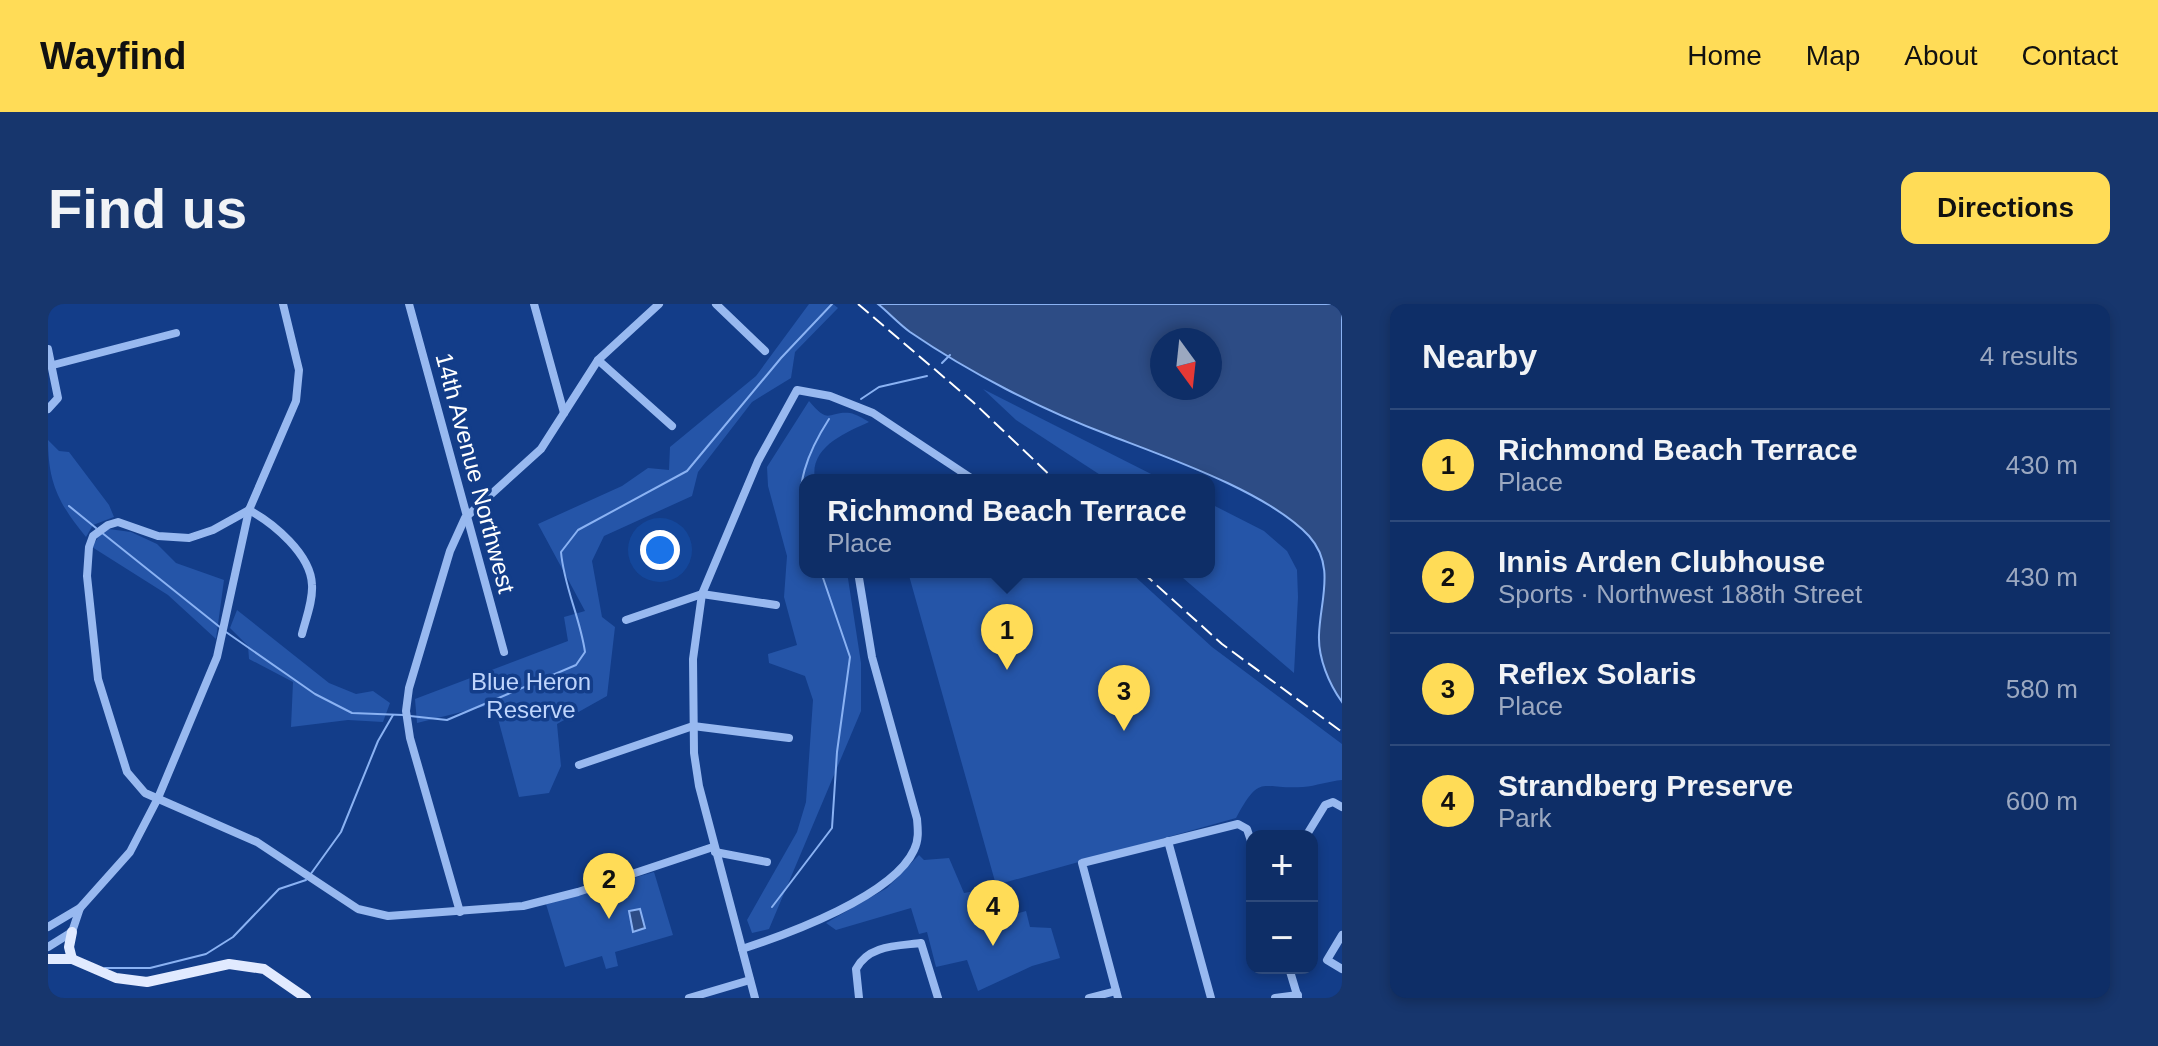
<!DOCTYPE html>
<html lang="en">
<head>
<meta charset="utf-8">
<style>
  body { margin:0; font-family:Arial,sans-serif; background:#17366d; color:#f1f3f6 }
  .controls { position:absolute; right:24px; bottom:24px; display:grid; overflow:hidden; border-radius:16px; box-shadow:0 4px 12px #0003 }
  .controls button { width:72px; height:72px; display:grid; place-items:center; padding:0; border:0; border-bottom:2px solid #2e4a7b; background:#0e2e67; color:#f1f3f6; font:40px sans-serif }
  .compass { position:absolute; left:1102px; top:24px; width:72px; height:72px; border-radius:50%; background:#0e2e67; box-shadow:0 4px 12px #0003; rotate:165deg }
  .you { position:absolute; left:612px; top:246px; width:28px; height:28px; margin:-20px; border:6px solid #fff; border-radius:50%; background:#1a73e8; box-shadow:0 0 0 12px #1a73e833 }
  .badge { display:grid; place-items:center; width:52px; height:52px; border-radius:50%; background:#ffdc57; color:#111; font-size:26px; font-weight:700 }
  .pin { position:absolute; translate:-50% -66px; filter:drop-shadow(0 2px 4px #0008) }
  .pin::after { content:''; position:absolute; top:42px; width:28px; height:24px; background:inherit; clip-path:polygon(0 0,100% 0,50% 100%) }
  .popup { position:absolute; left:751px; top:170px; width:416px; height:104px; box-sizing:border-box; display:grid; place-content:center; border-radius:16px; background:#0e2e67; filter:drop-shadow(0 2px 6px #0005); font-size:26px; white-space:nowrap; color:#9ba8c0 }
  .popup b { font-size:30px; color:#f1f3f6 }
  .popup::after { content:''; position:absolute; left:50%; top:100%; margin-left:-16px; border:16px solid transparent; border-top-color:#0e2e67 }
  .list { margin:0; padding:0; list-style:none }
  h2 { display:flex; justify-content:space-between; align-items:center; height:104px; margin:0; padding:0 32px; font-size:34px }
  h2 small { font-size:26px; font-weight:400; color:#9ba8c0 }
  .list li { display:grid; grid-template-columns:52px 1fr auto; gap:24px; align-items:center; box-sizing:border-box; height:112px; padding:0 32px; border-top:2px solid #2e4a7b }
  .list b { display:block; font-size:30px; white-space:nowrap }
  .list p { margin:0; font-size:26px; white-space:nowrap; color:#9ba8c0 }
  .list em { font-size:26px; font-style:normal; color:#9ba8c0 }
  .map { position:relative; flex:none; width:1294px; height:694px; overflow:hidden; border-radius:16px }
  header { display:flex; align-items:center; gap:48px; box-sizing:border-box; height:112px; padding:0 40px; background:#ffdc57; color:#111 }
  header strong { font-size:38px }
  nav { display:flex; gap:44px; margin-inline-start:auto; font-size:28px }
  .intro { display:flex; align-items:center; justify-content:space-between; box-sizing:border-box; height:192px; padding:0 48px }
  h1 { margin:0; font-size:56px }
  .button { padding:20px 36px; border-radius:16px; background:#ffdc57; color:#111; font-size:28px; font-weight:700 }
  main { display:flex; gap:48px; padding:0 48px }
  aside { flex:1; background:#0e2e67; border-radius:16px; box-shadow:0 4px 12px #0003 }
  .map>svg:first-child { display:block }
</style>
</head>
<body>
<header>
<strong>Wayfind</strong>
<nav><a>Home</a><a>Map</a><a>About</a><a>Contact</a></nav>
</header>
<div class="intro"><h1>Find us</h1><a class="button">Directions</a></div>
<main>
<div class="map">
<svg width="1294" height="694" viewBox="0 0 1294 694">
  <rect width="100%" height="100%" fill="#133d89"/>
  <g fill="#2555a8">
    <polygon points="761,0 785,0 790,4 747,48 743,74 704,98 650,168 644,192 556,232 544,257 554,313 567,323 559,392 509,420 513,462 501,489 471,493 446,400 369,419 367,395 520,337 516,313 537,307 490,220 574,182 600,164 621,166 622,143 708,72"/>
    <polygon points="935,85 1115,176 1060,176 968,116"/>
    <path d="M761 97C782 122 779 107 802 109 808 110 816 115 821 118 797 129 761 143 767 176H757V268H799L813 359V407L721 625 704 629 699 616 749 528 758 498 765 396 757 372 721 359 720 350 749 341 736 293 739 252 720 182 719 163Z"/>
    <path d="M0 136 11 147 21 148 61 201 66 213 45 221 38 233C11 200 0 179 0 136Z"/>
    <polygon points="1161,199 1216,227 1239,247 1249,266 1250,293 1246,369 1128,268 1161,268"/>
    <polygon points="61,225 83,228 109,240 128,259 176,276 168,335 120,291 44,243 51,232"/>
    <path d="M860 268H1082L1164 343 1294 440V476C1281 477 1268 482 1255 483 1212 486 1213 468 1188 514L948 581Z"/>
    <polygon points="189,306 281,379 308,390 325,387 342,399 335,418 300,416 243,423 245,378 201,355 200,342 182,324"/>
    <polygon points="871,551 876,556 901,554 916,589 944,584 959,612 978,607 982,623 1003,624 1012,654 984,662 930,687 919,656 888,663 879,628 871,630 863,604 788,626 778,619 839,584"/>
    <polygon points="606,568 625,631 567,648 570,662 558,665 554,652 517,663 498,600"/>
  </g>
  <g fill="#2d4c85" stroke="#8ab2f3" stroke-width="2" fill-rule="evenodd">
    <path d="M830 0H1294V398C1281 380 1270 354 1271 331 1272 296 1288 262 1261 232 1220 188 1118 153 1061 131 994 106 922 69 862 28 851 20 841 9 830 0ZM1114 36H1162V84H1114Z"/>
    <polygon points="592,605 597,624 585,628 581,607"/>
  </g>
  <g fill="none" stroke-linecap="round" stroke-linejoin="round">
    <g stroke="#8ab2f3" stroke-width="2">
      <polyline points="894,59 902,51"/>
      <polyline points="813,95 831,83 879,72"/>
      <polyline points="21,202 48,224"/>
      <path d="M757 222C744 184 761 146 781 115"/>
      <polyline points="53,228 173,324"/>
      <polyline points="178,328 267,390 304,409 355,411"/>
      <path d="M362 412 399 416 528 361 537 348C532 313 516 283 513 248L530 226 639 167 733 54 784 0"/>
      <polyline points="262,571 293,528 330,437 345,411"/>
      <polyline points="724,603 784,524 789,448 802,353 773,268"/>
      <polyline points="57,664 102,664 158,650 185,633 231,585 258,576"/>
    </g>
    <g stroke="#98b9f0" stroke-width="8">
      <polyline points="361,0 456,348"/>
      <polyline points="486,0 516,109"/>
      <polyline points="668,0 717,47"/>
      <polyline points="0,45 10,94 0,105"/>
      <polyline points="550,56 624,122"/>
      <polyline points="5,61 128,29"/>
      <polyline points="201,206 165,226 141,234 110,232 70,218 60,221 45,232 41,243 39,272 50,375 79,468 97,489 209,538 310,605 340,612 475,602 530,588 665,543"/>
      <path d="M201 206C225 219 263 250 264 281 265 297 258 314 254 330"/>
      <polyline points="578,316 654,290 728,301"/>
      <polyline points="531,461 645,422 741,434"/>
      <polyline points="1258,532 1277,501 1285,498 1294,503"/>
      <polyline points="1120,537 1163,694"/>
      <polyline points="667,548 719,558"/>
      <polyline points="412,608 362,434 358,407 361,384 402,247 417,214 493,145 550,56 611,0"/>
      <polyline points="0,623 32,604 82,548 110,494 169,353 201,206 248,97 251,66 235,0"/>
      <polyline points="1294,631 1279,656 1294,665"/>
      <polyline points="0,643 24,628 32,604"/>
      <path d="M694 645C740 630 845 592 866 546 871 536 870 526 869 515L824 353 810 268"/>
      <polyline points="1241,664 1250,694"/>
      <polyline points="641,694 702,676"/>
      <polyline points="707,694 651,482 646,449 645,355 654,290 710,157 749,86 782,92 825,109 926,176"/>
      <path d="M811 694 808 665C820 641 849 642 873 639L890 694"/>
      <polyline points="1041,694 1068,687"/>
      <polyline points="1070,694 1034,559 1190,520 1199,525 1204,540"/>
      <polyline points="1227,694 1250,691"/>
    </g>
    <g stroke="#e1eaff" stroke-width="10">
      <polyline points="24,628 21,643 24,655"/>
      <polyline points="0,655 24,655 68,674 99,678 181,660 216,665 258,694"/>
    </g>
    <g stroke="#fff" stroke-width="2" stroke-dasharray="14 6" stroke-linecap="butt">
      <polyline points="810,0 925,98 1007,176"/>
      <polyline points="1094,268 1174,340 1294,428"/>
    </g>
  </g>
  <g text-anchor="middle" stroke-width="7" stroke-linejoin="round" paint-order="stroke">
    <g font-size="24" fill="#fff" stroke="#133d89">
      <text transform="translate(427 169) rotate(75)" y="8">14th Avenue Northwest</text>
    </g>
    <g font-size="24" fill="#bfd5fc" stroke="#133d89">
      <text x="483" y="386">Blue Heron<tspan x="483" dy="28">Reserve</tspan></text>
    </g>
  </g>
</svg>
<div class="controls">
<button>+</button>
<button>−</button>
</div>
<svg class="compass" viewBox="-18 -18 36 36"><path d="M0-13l5 13h-10z" fill="#e53935"/><path d="M0 13l5-13h-10z" fill="#9ba8c0"/></svg>
<div class="you"></div>
<div class="pin badge" style="left:959px;top:366px">1</div>
<div class="popup"><b>Richmond Beach Terrace</b>Place</div>
<div class="pin badge" style="left:561px;top:615px">2</div>
<div class="pin badge" style="left:1076px;top:427px">3</div>
<div class="pin badge" style="left:945px;top:642px">4</div>
</div>
<aside>
<h2>Nearby<small>4 results</small></h2>
<ul class="list">
<li><span class="badge">1</span><div><b>Richmond Beach Terrace</b><p>Place</p></div><em>430 m</em></li>
<li><span class="badge">2</span><div><b>Innis Arden Clubhouse</b><p>Sports · Northwest 188th Street</p></div><em>430 m</em></li>
<li><span class="badge">3</span><div><b>Reflex Solaris</b><p>Place</p></div><em>580 m</em></li>
<li><span class="badge">4</span><div><b>Strandberg Preserve</b><p>Park</p></div><em>600 m</em></li>
</ul>
</aside>
</main>
</body>
</html>
